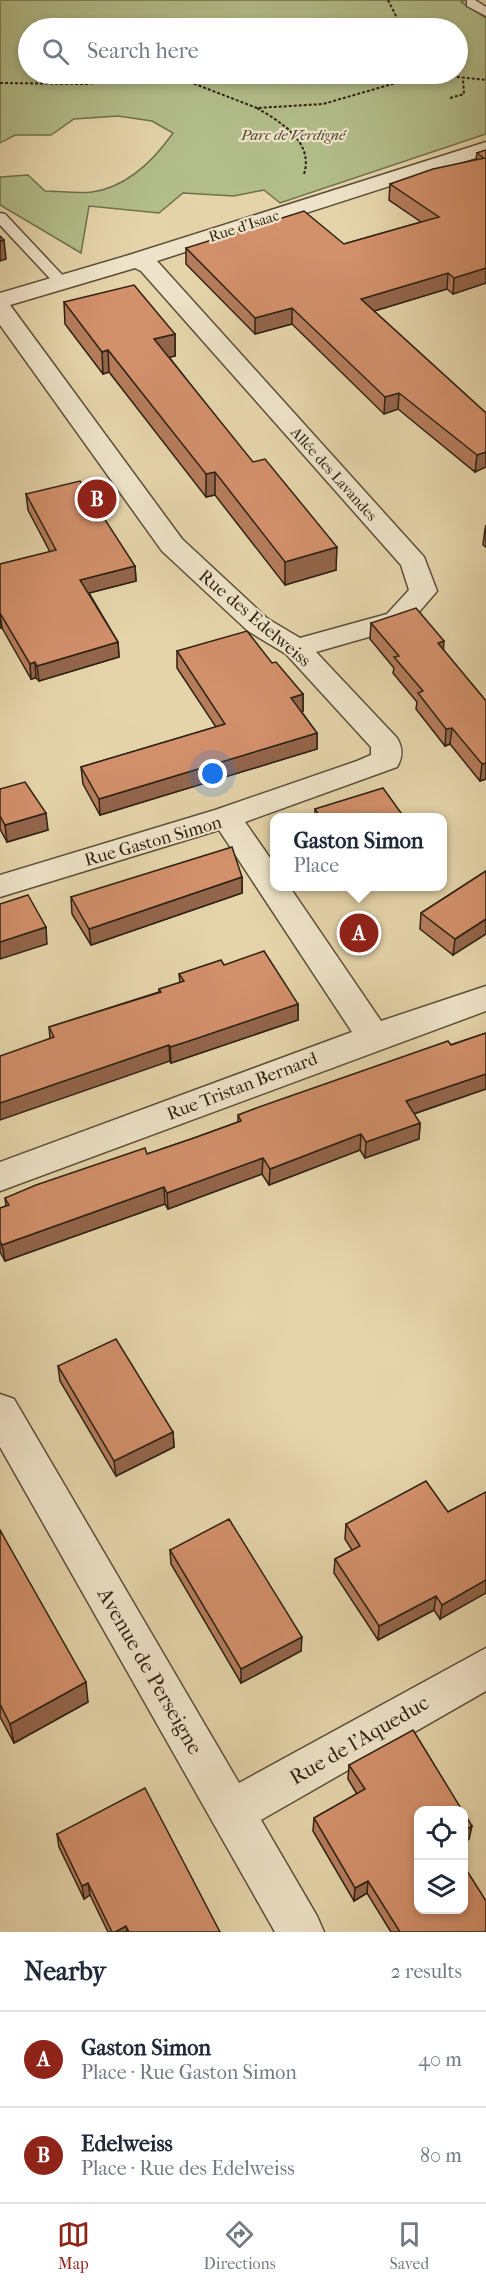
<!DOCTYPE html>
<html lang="en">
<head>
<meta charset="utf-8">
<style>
  body { margin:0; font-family:"IM FELL French Canon",serif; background:#f6f6f7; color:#1f2937 }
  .controls { position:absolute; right:18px; bottom:18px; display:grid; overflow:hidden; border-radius:12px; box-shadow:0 3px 9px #0003 }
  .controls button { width:54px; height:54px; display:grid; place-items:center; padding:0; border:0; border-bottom:2px solid #e0e1e3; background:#fff; color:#1f2937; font:30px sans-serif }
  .you { position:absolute; left:213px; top:774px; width:21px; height:21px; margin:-15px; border:4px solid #fff; border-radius:50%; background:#1a73e8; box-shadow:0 0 0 9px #1a73e833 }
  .badge { display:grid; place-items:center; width:39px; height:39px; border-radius:50%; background:#8f2418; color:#fff; font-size:20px; font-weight:700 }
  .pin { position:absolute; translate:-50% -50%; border:3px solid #fff; box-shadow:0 2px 6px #0006 }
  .popup { position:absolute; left:270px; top:813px; width:177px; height:78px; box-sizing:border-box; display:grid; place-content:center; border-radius:12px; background:#fff; filter:drop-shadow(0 2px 4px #0005); font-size:20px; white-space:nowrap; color:#747a83 }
  .popup b { font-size:22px; color:#1f2937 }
  .popup::after { content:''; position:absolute; left:50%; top:100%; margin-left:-12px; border:12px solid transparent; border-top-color:#fff }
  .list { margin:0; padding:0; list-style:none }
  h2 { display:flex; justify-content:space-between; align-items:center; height:78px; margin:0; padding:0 24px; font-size:26px }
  h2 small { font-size:20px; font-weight:400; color:#747a83 }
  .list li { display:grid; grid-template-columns:39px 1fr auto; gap:18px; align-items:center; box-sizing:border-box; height:96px; padding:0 24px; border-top:2px solid #e0e1e3 }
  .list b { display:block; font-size:22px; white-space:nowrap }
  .list p { margin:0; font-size:20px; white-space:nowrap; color:#747a83 }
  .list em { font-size:20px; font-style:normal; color:#747a83 }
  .icon { flex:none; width:33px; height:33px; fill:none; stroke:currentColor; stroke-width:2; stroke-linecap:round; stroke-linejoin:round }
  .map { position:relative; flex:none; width:486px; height:1932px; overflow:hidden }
  .search { position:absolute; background:#fff; box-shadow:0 3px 9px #0003; left:18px; right:18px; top:18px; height:66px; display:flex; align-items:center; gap:15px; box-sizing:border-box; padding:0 21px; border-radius:33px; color:#747a83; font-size:22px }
  .sheet { height:270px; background:#fff }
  nav { display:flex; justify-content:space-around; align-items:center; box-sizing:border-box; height:84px; border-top:2px solid #e0e1e3; background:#fff; font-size:16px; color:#747a83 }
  nav a { display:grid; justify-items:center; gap:3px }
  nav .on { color:#8f2418 }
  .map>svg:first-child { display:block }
</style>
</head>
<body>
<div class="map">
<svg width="486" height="1932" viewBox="0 0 486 1932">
  <rect width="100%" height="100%" fill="#e5d4aa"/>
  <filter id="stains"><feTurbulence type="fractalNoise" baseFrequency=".00333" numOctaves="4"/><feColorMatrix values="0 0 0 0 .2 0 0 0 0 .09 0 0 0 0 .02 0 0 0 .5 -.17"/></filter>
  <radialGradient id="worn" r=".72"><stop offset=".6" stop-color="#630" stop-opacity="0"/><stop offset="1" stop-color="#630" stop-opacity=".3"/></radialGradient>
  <path fill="#b2bd8a" stroke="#70704e" stroke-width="1.5" fill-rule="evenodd" d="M0 0H466L461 2 486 18V134L280 203 264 190 234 196 183 193 159 213 89 206 81 253 0 205V177L28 175 45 191C60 191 77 194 92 192 127 187 154 160 173 133L152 121 118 116 74 119 51 135H15L0 143ZM28 28H458V74H28Z"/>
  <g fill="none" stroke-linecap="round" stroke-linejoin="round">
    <g stroke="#5c4e39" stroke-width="3">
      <g id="lane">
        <polygon points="467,0 475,0 486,7 486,16 467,6"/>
        <polygon points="0,213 5,214 67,280 69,283 67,286 57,286 0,225"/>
      </g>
    </g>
    <g stroke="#5c4e39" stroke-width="3">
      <g id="street">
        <path d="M486 142V155L157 261 424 557 437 591 407 626 316 652 397 738C403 748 403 757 397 767L245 822 275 865V886H289L381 1021 486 986V1011L0 1191V1162L352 1032 219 830 0 897V875L215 810 357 761 371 755V747L286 654 248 631 162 551 0 325V293L129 255ZM135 268 141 271 401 565 409 590 387 614 300 638 268 619 182 539 10 305Z"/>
        <polygon points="0,1394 14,1399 239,1783 486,1648 486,1691 261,1820 317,1916 324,1932 275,1932 0,1447"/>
      </g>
    </g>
    <g stroke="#2f2213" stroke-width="2" stroke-dasharray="3 2" stroke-linecap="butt">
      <polyline points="388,0 402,28"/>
      <polyline points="427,74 486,80"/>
      <polyline points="0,83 84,84 164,77 187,81 257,108"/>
      <polyline points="450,98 464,94 463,79"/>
      <path d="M304 174C314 142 281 122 257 108L323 104 427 74"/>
    </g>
    <use href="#lane" fill="#eee3c8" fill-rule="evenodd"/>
    <use href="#street" fill="#eee3c8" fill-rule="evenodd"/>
  </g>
  <g fill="#b57c5c" stroke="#2f2213" stroke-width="1.5">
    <polygon points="486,150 486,283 453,294 447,289 374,311 486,413 475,472 398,409 384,414 292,324 255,334 186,264 186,248 344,244 421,222 389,200 390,184 476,159 477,153"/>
    <polygon points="64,302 175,334 175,356 169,357 336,570 285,585 215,495 206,497 109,372 103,374 65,324"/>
    <polygon points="26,494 135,566 136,581 89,593 118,642 119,657 39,681 36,678 31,679 2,628 0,628 0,564 50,552 28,510"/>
    <polygon points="486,525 486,547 483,545 485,529"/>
    <polygon points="371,623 443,650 486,701 486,779 480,781 450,744 445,746 416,709 417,702 393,673 394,668 370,639"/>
    <polygon points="177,651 272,663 303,694 303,711 301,711 317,733 317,749 100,815 83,784 81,767 216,727 177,668"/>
    <polygon points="0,789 48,830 7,842 0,829"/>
    <polygon points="315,809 404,817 404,818 315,818"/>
    <polygon points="486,871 453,955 420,929 421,913"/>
    <polygon points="242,877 242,893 91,945 72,914 71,897"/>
    <polygon points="224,965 298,1004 298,1020 171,1063 170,1061 50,1038 49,1027 159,992 159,989 180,983 179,974"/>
    <polygon points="486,1033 486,1089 414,1114 420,1123 419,1139 365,1158 360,1150 269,1185 262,1174 168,1209 165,1204 5,1261 0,1252 0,1208 6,1206 5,1198 147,1154 194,1138 238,1122 238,1115"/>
    <polygon points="58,1366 173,1432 174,1447 116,1476 60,1381"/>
    <polygon points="486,1492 440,1619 434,1610 378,1640 334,1573 335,1559 352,1550 345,1539 346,1524 448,1512"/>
    <polygon points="0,1530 88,1702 14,1743 0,1717"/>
    <polygon points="170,1550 301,1651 241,1683 171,1564"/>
    <polygon points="349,1765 418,1810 486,1932 391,1932 367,1893 354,1901 313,1831 314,1818 357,1794 348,1779"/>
    <polygon points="57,1834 220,1932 108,1932 90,1895 84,1899 59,1847"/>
  </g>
  <g fill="#93654b" stroke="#2f2213" stroke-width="1.5">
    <polygon points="4,240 6,259 0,261 0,241"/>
    <polygon points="486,268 486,283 453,294 454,278"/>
    <polygon points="448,273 447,289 361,315 361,299"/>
    <polygon points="292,308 292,324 255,334 255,318"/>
    <polygon points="175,334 175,356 155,361 154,339"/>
    <polygon points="108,350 109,372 103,374 102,352"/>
    <polygon points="399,393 398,409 384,414 385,397"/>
    <polygon points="486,452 486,467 475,472 477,455"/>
    <polygon points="215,472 215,495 206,497 206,474"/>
    <polygon points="337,547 336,570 285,585 285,562"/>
    <polygon points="135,566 136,581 81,595 80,580"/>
    <polygon points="0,613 2,628 0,628"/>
    <polygon points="444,641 443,657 438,643"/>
    <polygon points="118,642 119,657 39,681 37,666"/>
    <polygon points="35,662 36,678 31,679 30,664"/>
    <polygon points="303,694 303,711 291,714 291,698"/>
    <polygon points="452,728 450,744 445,746 446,729"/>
    <polygon points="317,733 317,749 100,815 99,799"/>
    <polygon points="486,763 486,779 480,781 482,764"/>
    <polygon points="46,813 48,830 7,842 5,825"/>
    <polygon points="242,877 242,893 91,945 89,929"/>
    <polygon points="486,919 486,934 453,955 455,939"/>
    <polygon points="46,927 47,944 0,959 0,942"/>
    <polygon points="298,1004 298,1020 171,1063 170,1047"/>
    <polygon points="169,1045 170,1061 0,1120 0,1103"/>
    <polygon points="486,1074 486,1089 404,1117 406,1101"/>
    <polygon points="420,1123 419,1139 365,1158 366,1142"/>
    <polygon points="361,1134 360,1150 269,1185 270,1169"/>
    <polygon points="263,1158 262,1174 168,1209 167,1193"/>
    <polygon points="164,1187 165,1204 5,1261 2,1245"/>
    <polygon points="173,1432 174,1447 116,1476 114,1461"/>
    <polygon points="486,1580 486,1593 440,1619 442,1605"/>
    <polygon points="436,1596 434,1610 378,1640 379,1626"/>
    <polygon points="302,1637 301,1651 241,1683 241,1669"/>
    <polygon points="86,1682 88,1702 14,1743 10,1724"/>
    <polygon points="472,1826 469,1839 464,1843 464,1831"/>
    <polygon points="368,1881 367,1893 354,1901 355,1888"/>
    <polygon points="88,1883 90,1895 84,1899 82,1886"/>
    <polygon points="126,1926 127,1932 115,1932"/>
  </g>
  <g fill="#d2906b" stroke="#2f2213" stroke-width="1.5">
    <polygon points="486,150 486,268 454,278 448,273 361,299 486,413 486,452 477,455 399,393 385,397 292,308 255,318 186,248 304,211 344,244 439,217 390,184 433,169 484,158 477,153"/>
    <polygon points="0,236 4,240 0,241"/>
    <polygon points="134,285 175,334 154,339 253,462 265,459 337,547 285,562 215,472 206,474 108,350 102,352 64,302"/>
    <polygon points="80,481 135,566 80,580 118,642 37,666 35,662 30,664 0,613 0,564 56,550 26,494"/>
    <polygon points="416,608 444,641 438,643 486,701 486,763 482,764 452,728 446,729 418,693 423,691 394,657 399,656 371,623"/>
    <polygon points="247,631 272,663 276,662 303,694 291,698 317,733 99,799 81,767 225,724 177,651"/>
    <polygon points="25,782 46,813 5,825 0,816 0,789"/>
    <polygon points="383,788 404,817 321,818 315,809"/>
    <polygon points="232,847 242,877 89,929 71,897"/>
    <polygon points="486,871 486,919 455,939 421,913"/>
    <polygon points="28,895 46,927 0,942 0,904"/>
    <polygon points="264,951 298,1004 189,1041 170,1047 169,1045 0,1103 0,1056 54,1037 49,1027 161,992 159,989 184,981 179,974 221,960 224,965"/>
    <polygon points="486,1033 486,1074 406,1101 420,1123 366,1142 361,1134 270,1169 263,1158 167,1193 164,1187 2,1245 0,1241 0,1208 9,1205 5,1198 36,1185 145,1148 147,1154 194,1138 241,1121 238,1115 259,1107 448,1041 451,1045"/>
    <polygon points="116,1339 173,1432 114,1461 58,1366"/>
    <polygon points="426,1481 448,1512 486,1492 486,1580 442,1605 436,1596 379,1626 335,1559 360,1546 346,1524"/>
    <polygon points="229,1519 302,1637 241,1669 170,1550"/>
    <polygon points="0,1530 86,1682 10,1724 0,1704"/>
    <polygon points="413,1730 462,1810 418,1810 418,1910 464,1910 464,1866 486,1901 486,1932 400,1932 368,1881 355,1888 314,1818 365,1789 349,1765"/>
    <polygon points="145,1788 220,1932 129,1932 126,1926 115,1932 112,1932 88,1883 82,1886 57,1834"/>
    <polygon points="464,1813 472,1826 464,1831"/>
  </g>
  <g text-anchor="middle" stroke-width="4.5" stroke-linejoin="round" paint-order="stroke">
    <g font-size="15" font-style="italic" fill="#504931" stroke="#eee3c8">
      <text x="293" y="140">Parc de Verdigné</text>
    </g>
    <g font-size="15" fill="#2f2213" stroke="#eee3c8">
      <text transform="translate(244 226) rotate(-18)" y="5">Rue d'Isaac</text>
      <text transform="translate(334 474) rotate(48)" y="5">Allée des Lavandes</text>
    </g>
    <g font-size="18" fill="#2f2213" stroke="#eee3c8">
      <text transform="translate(255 618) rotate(40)" y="6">Rue des Edelweiss</text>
      <text transform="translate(153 841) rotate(-16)" y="6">Rue Gaston Simon</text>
      <text transform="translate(242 1086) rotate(-21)" y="6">Rue Tristan Bernard</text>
    </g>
    <g font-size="21" fill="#2f2213" stroke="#eee3c8">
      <text transform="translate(150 1671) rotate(60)" y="7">Avenue de Perseigne</text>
      <text transform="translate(359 1740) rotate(-30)" y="7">Rue de l'Aqueduc</text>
    </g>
  </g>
  <rect width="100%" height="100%" filter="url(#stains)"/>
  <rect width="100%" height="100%" fill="url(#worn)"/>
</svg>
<div class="controls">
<button><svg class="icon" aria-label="locate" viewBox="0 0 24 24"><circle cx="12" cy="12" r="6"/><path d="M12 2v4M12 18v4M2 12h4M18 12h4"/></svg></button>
<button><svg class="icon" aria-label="layers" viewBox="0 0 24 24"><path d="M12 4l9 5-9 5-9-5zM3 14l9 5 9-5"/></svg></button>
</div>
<div class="you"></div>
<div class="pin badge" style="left:359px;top:933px">A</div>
<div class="popup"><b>Gaston Simon</b>Place</div>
<div class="pin badge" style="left:97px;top:499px">B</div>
<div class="search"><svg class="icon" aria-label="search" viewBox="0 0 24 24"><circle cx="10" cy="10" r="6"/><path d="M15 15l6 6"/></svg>Search here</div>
</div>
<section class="sheet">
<h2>Nearby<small>2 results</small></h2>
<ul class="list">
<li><span class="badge">A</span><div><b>Gaston Simon</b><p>Place · Rue Gaston Simon</p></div><em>40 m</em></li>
<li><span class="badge">B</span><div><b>Edelweiss</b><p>Place · Rue des Edelweiss</p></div><em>80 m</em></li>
</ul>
</section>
<nav>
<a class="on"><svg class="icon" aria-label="map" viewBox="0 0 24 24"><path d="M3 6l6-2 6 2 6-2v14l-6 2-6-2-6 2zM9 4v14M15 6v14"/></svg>Map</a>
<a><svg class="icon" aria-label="directions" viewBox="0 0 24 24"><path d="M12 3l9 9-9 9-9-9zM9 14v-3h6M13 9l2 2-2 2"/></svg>Directions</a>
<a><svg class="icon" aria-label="saved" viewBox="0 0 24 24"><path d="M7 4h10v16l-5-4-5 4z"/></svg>Saved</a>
</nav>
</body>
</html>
